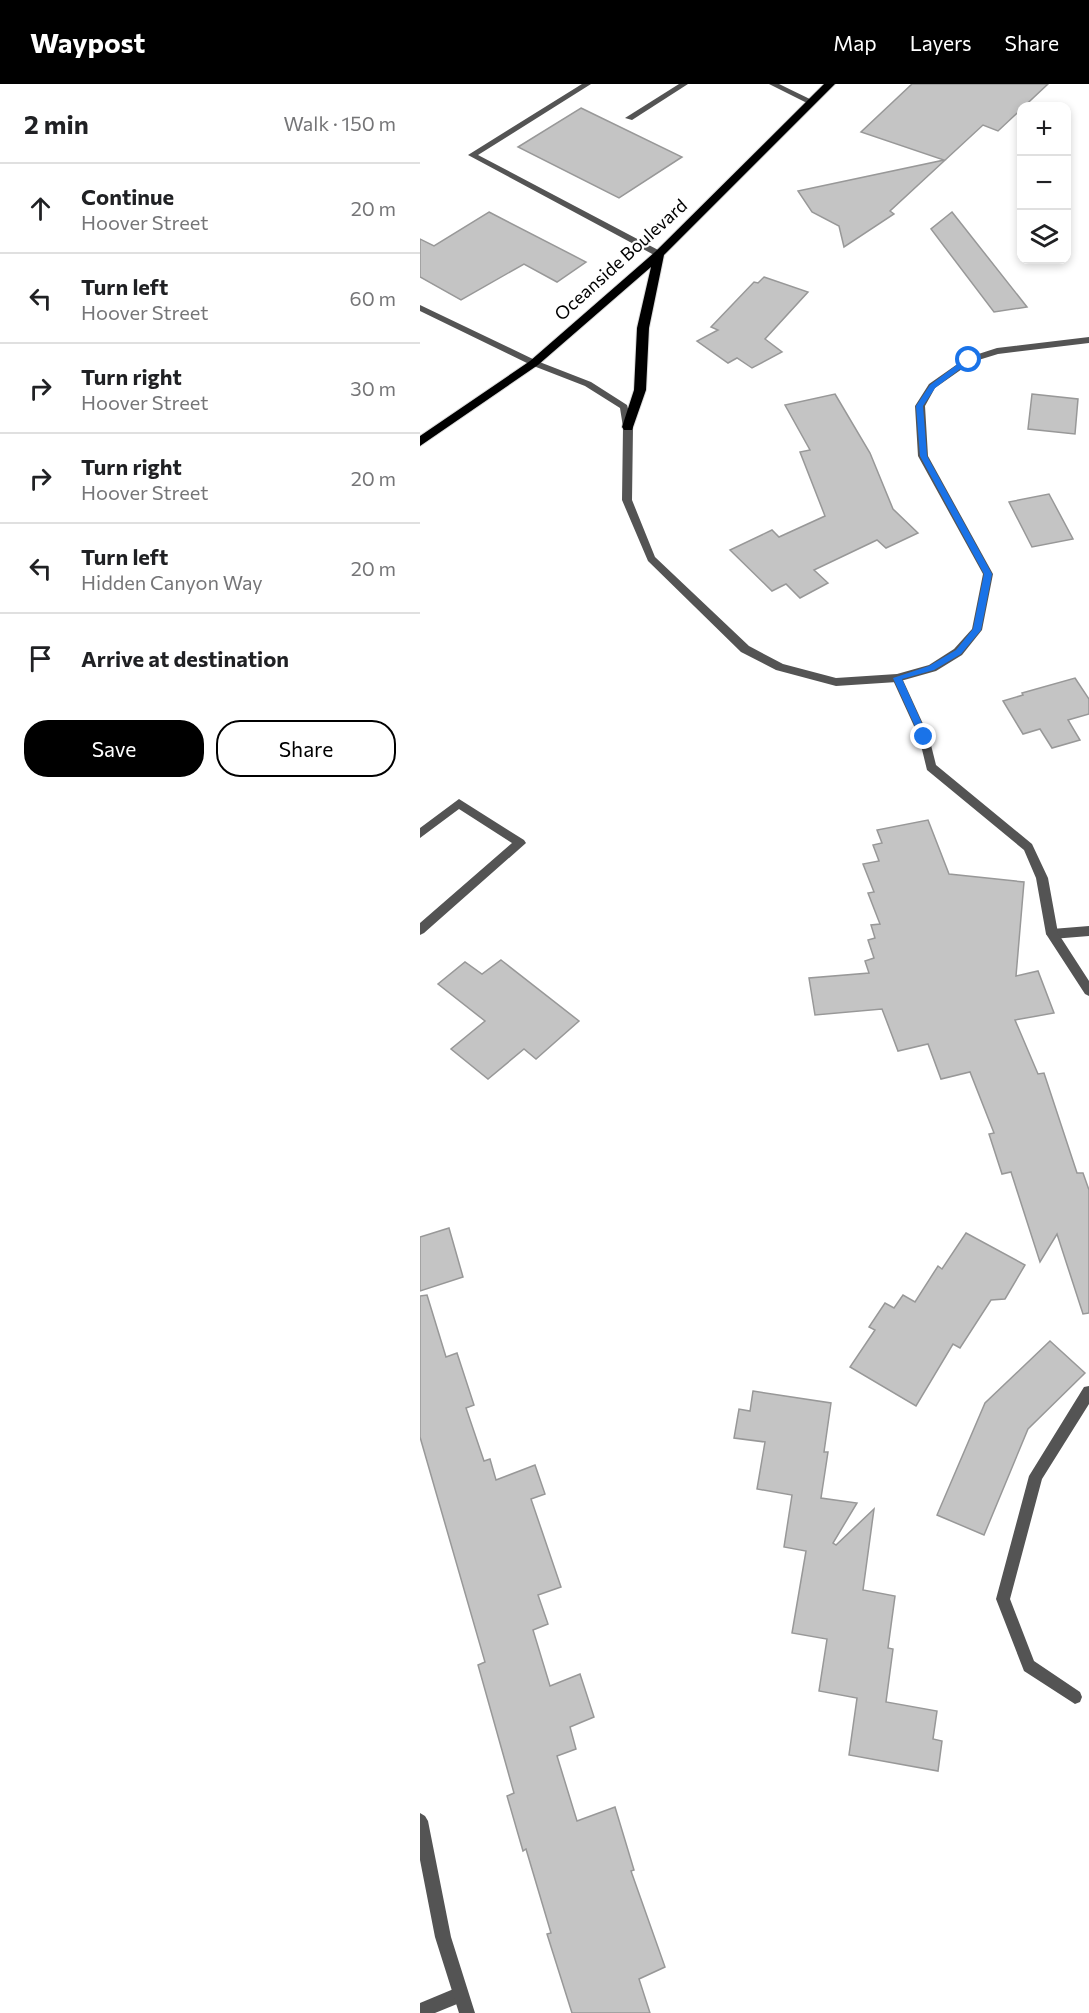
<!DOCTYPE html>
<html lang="en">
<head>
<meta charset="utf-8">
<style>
  body { margin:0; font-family:Commissioner,sans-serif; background:#f2f2f2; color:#202124 }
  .controls { position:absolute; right:18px; top:18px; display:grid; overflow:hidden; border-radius:12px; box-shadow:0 3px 9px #0003 }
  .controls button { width:54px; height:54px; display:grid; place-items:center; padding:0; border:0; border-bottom:2px solid #e0e0e0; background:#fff; color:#202124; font:30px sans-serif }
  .stop { position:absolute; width:18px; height:18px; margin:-14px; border:4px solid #1a73e8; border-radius:50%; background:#fff }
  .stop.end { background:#1a73e8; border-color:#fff; box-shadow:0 2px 6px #0008 }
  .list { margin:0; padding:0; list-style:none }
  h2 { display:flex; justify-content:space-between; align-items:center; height:78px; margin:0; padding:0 24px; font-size:26px }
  h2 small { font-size:20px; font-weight:400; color:#757577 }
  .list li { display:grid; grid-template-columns:39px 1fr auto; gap:18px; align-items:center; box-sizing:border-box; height:90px; padding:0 24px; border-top:2px solid #e0e0e0 }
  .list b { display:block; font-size:22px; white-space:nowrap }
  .list p { margin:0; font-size:20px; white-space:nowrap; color:#757577 }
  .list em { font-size:20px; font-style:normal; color:#757577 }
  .actions { display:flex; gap:12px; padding:18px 24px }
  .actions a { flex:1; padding:14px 0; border:2px solid #000; border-radius:24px; text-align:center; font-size:21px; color:#000 }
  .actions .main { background:#000; color:#fff }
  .icon { flex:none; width:33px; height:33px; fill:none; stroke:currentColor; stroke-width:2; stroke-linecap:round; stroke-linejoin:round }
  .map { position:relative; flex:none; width:669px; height:1929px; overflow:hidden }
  header { display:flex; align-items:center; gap:36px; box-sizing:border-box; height:84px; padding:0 30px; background:#000; color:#fff }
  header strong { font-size:28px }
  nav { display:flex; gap:33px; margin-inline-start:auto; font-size:21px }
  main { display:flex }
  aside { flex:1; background:#fff }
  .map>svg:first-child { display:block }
</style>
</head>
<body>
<header>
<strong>Waypost</strong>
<nav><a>Map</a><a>Layers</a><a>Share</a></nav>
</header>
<main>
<aside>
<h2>2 min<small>Walk · 150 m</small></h2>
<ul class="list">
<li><svg class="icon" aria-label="ahead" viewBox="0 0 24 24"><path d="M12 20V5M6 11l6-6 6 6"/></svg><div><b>Continue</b><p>Hoover Street</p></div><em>20 m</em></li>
<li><svg class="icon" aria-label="left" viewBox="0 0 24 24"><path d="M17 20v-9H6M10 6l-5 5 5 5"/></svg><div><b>Turn left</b><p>Hoover Street</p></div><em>60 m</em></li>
<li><svg class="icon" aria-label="right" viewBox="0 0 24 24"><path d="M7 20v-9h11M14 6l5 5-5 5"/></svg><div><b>Turn right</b><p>Hoover Street</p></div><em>30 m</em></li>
<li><svg class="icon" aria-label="right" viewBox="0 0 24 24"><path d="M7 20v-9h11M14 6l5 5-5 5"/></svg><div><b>Turn right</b><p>Hoover Street</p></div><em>20 m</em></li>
<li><svg class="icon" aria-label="left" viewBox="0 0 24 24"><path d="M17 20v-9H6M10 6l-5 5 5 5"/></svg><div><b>Turn left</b><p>Hidden Canyon Way</p></div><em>20 m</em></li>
<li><svg class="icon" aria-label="arrive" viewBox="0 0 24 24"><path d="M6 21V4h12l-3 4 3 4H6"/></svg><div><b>Arrive at destination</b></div></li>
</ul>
<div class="actions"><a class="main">Save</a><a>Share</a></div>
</aside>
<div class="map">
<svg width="669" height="1929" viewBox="0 0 669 1929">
  <rect width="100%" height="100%" fill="#fff"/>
  <g fill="#c4c4c4" stroke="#989898" stroke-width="1.5">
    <polygon points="492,0 628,0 578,47 563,41 470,127 474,130 424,163 419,142 392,128 378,107 524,76 441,48"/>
    <polygon points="161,24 262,73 199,114 98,63"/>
    <polygon points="69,128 166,178 137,198 104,180 41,216 0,193 0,155 14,162"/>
    <polygon points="532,128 607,223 574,228 511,145"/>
    <polygon points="344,193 388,208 345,255 362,268 332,284 317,274 308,279 277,257 298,246 291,243 334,198 338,199"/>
    <polygon points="415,310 450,369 473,425 498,449 466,464 457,456 394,486 408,499 380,514 366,500 352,507 310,466 352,446 359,453 405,432 380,368 390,366 365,321"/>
    <polygon points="612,310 658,315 655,350 608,345"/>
    <polygon points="629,410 653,455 612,463 589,418"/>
    <polygon points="655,594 669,615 669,630 648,636 660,656 632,664 620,645 603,650 583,617 603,611 602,609"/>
    <polygon points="508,736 529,790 604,798 596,892 618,887 634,929 595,936 618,990 624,989 657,1089 663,1089 669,1106 669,1229 663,1230 637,1150 620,1178 591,1088 582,1090 569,1050 574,1049 550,988 521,995 508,960 478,967 462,925 395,931 389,894 449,889 445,877 454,874 448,856 455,854 451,841 460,840 448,809 454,808 443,780 459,777 453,761 462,759 457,746"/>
    <polygon points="81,876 159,937 116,975 104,965 68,995 31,965 65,937 18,900 45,878 62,890"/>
    <polygon points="29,1144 43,1193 0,1207 0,1153"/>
    <polygon points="546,1149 605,1181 585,1215 571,1216 540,1264 533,1260 496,1322 430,1283 455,1246 449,1243 465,1219 474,1224 483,1211 495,1218 518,1182 522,1185"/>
    <polygon points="7,1211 26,1273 37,1269 54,1321 46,1324 64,1377 70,1375 76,1396 115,1381 125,1410 111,1415 141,1503 118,1511 128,1540 113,1546 130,1602 160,1590 174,1633 150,1643 156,1665 137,1672 157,1737 195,1723 214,1786 211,1787 245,1883 219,1895 230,1929 152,1929 127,1850 131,1849 106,1765 103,1767 87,1712 94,1709 58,1581 65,1578 0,1353 0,1212"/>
    <polygon points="630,1257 665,1289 608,1345 564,1451 517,1431 565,1319"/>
    <polygon points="333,1307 411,1319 404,1368 408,1368 401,1414 437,1419 413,1459 416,1461 454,1425 443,1506 475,1512 468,1564 473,1565 466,1618 517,1627 513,1655 522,1657 518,1687 429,1671 437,1614 399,1607 407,1555 372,1549 386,1467 364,1463 372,1411 337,1405 345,1358 314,1354 319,1325 330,1327"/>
  </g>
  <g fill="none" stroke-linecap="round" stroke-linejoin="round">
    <g stroke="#dbdbdb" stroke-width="2">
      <polygon id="primary" points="404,0 415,0 244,171 229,244 226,306 212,346 204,346 202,343 214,306 217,244 231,183 118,281 0,362 0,352 110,277 235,168"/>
    </g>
    <g fill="#545454" fill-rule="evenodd">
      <polygon points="162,0 171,0 58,71 242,168 242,172 236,172 48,71"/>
      <polygon points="259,0 268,0 212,36 205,34"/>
      <polygon points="349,0 359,0 396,18 389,20"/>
      <polygon points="39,715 104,756 106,759 4,849 0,851 0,839 92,759 39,725 0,754 0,744"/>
      <polygon points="669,842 669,852 632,855 626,850 632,845"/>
      <polygon points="36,1904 42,1906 44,1912 42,1918 15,1929 0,1929 0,1919"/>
    </g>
    <g fill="#545454" fill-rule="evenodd">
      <polygon points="477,590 482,594 509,653 516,681 612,760 628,794 638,849 669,897 669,912 665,910 626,850 616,794 604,766 507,686 499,653 472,594"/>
      <polygon points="669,1302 669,1320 622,1395 590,1515 614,1577 660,1608 662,1613 660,1618 655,1620 604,1587 576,1515 609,1392 664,1303"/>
    </g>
    <g fill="#545454" fill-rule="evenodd">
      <polygon points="0,221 117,277 171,298 207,321 213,343 212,416 235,473 329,562 363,580 416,594 477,590 509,581 534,565 552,545 563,490 498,372 495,322 509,300 546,274 577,264 669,253 669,259 578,270 552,278 515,304 505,322 508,372 573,490 562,546 542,571 516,587 477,598 416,602 356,586 321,568 228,477 202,416 203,343 200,324 165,302 111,281 0,227"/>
      <polygon points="0,1729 5,1732 8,1737 31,1853 55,1929 39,1929 15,1853 0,1776"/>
    </g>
    <use href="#primary" fill="#000" fill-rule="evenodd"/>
  </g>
  <polygon fill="#1a73e8" points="546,274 552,276 515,304 503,322 507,372 572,490 561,546 541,570 514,586 482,595 508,653 504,656 500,653 473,594 509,582 536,566 553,545 564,490 500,372 496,322 510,301"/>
  <g text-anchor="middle" stroke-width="4.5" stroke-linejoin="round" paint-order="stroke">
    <g font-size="18" fill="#000" stroke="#fff">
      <text transform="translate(201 176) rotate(-42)" y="6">Oceanside Boulevard</text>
    </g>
  </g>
</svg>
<div class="controls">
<button>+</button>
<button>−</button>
<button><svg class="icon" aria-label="layers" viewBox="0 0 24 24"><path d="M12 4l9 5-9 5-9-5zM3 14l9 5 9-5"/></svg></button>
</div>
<div class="stop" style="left:549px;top:276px"></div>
<div class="stop end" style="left:504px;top:653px"></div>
</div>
</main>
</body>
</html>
